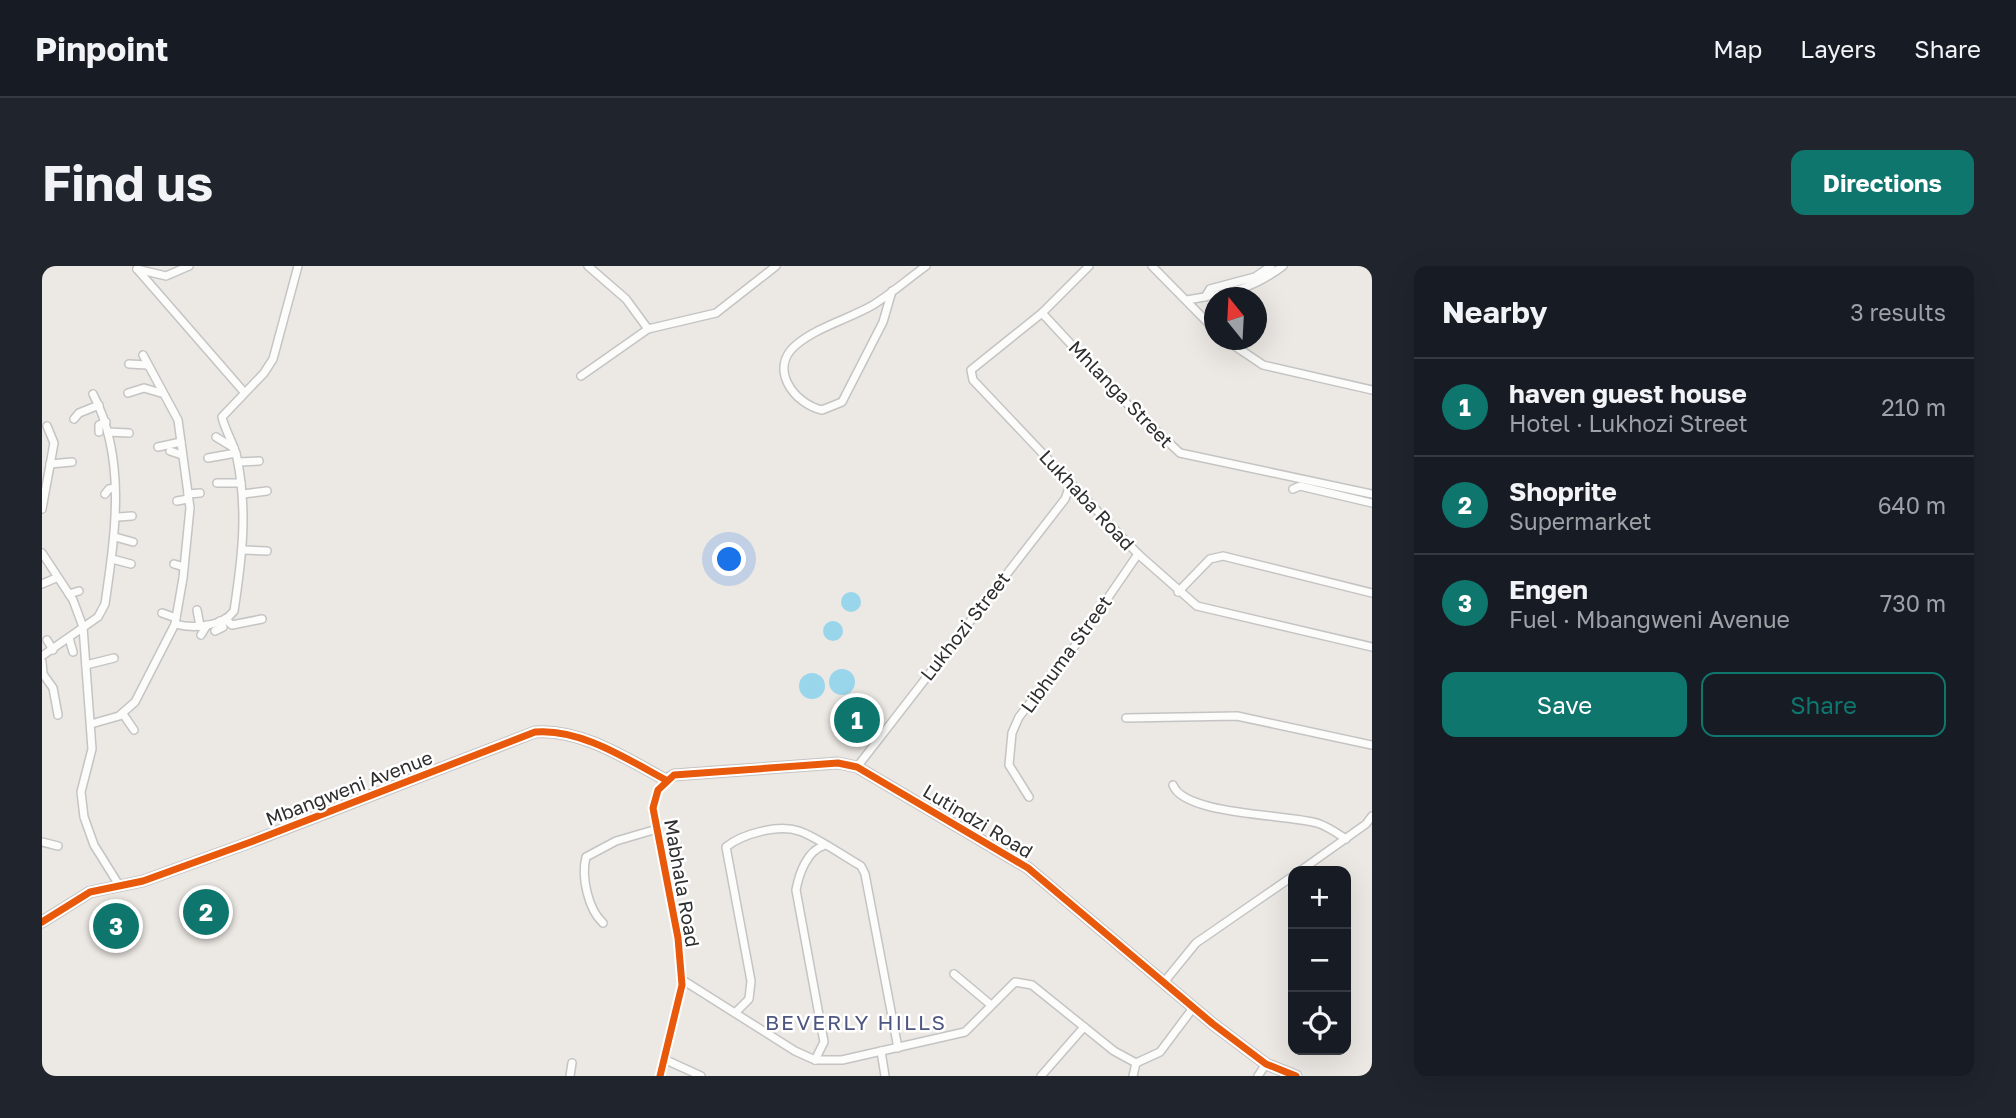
<!DOCTYPE html>
<html lang="en">
<head>
<meta charset="utf-8">
<style>
  body { margin:0; font-family:"Golos Text",sans-serif; background:#20242c; color:#f1f3f6 }
  .controls { position:absolute; right:21px; bottom:21px; display:grid; overflow:hidden; border-radius:14px; box-shadow:0 7px 28px #0002 }
  .controls button { width:63px; height:63px; display:grid; place-items:center; padding:0; border:0; border-bottom:2px solid #363941; background:#171b24; color:#f1f3f6; font:35px sans-serif }
  .compass { position:absolute; left:1162px; top:21px; width:63px; height:63px; border-radius:50%; background:#171b24; box-shadow:0 7px 28px #0002; rotate:342deg }
  .you { position:absolute; left:688px; top:294px; width:24px; height:24px; margin:-18px; border:5px solid #fff; border-radius:50%; background:#1a73e8; box-shadow:0 0 0 10px #1a73e833 }
  .badge { display:grid; place-items:center; width:46px; height:46px; border-radius:50%; background:#0f766e; color:#fff; font-size:23px; font-weight:700 }
  .pin { position:absolute; translate:-50% -50%; border:4px solid #fff; box-shadow:0 2px 7px #0006 }
  .list { margin:0; padding:0; list-style:none }
  h2 { display:flex; justify-content:space-between; align-items:center; height:91px; margin:0; padding:0 28px; font-size:30px }
  h2 small { font-size:23px; font-weight:400; color:#9ea1a6 }
  .list li { display:grid; grid-template-columns:46px 1fr auto; gap:21px; align-items:center; box-sizing:border-box; height:98px; padding:0 28px; border-top:2px solid #363941 }
  .list b { display:block; font-size:26px; white-space:nowrap }
  .list p { margin:0; font-size:23px; white-space:nowrap; color:#9ea1a6 }
  .list em { font-size:23px; font-style:normal; color:#9ea1a6 }
  .actions { display:flex; gap:14px; padding:21px 28px }
  .actions a { flex:1; padding:16px 0; border:2px solid #0f766e; border-radius:14px; text-align:center; font-size:24px; color:#0f766e }
  .actions .main { background:#0f766e; color:#fff }
  .icon { flex:none; width:38px; height:38px; fill:none; stroke:currentColor; stroke-width:2; stroke-linecap:round; stroke-linejoin:round }
  .map { position:relative; flex:none; width:1330px; height:810px; overflow:hidden; border-radius:14px }
  header { display:flex; align-items:center; gap:42px; box-sizing:border-box; height:98px; padding:0 35px; background:#171b24; border-bottom:2px solid #363941 }
  header strong { font-size:33px }
  nav { display:flex; gap:38px; margin-inline-start:auto; font-size:24px }
  .intro { display:flex; align-items:center; justify-content:space-between; box-sizing:border-box; height:168px; padding:0 42px }
  h1 { margin:0; font-size:49px }
  .button { padding:18px 32px; border-radius:14px; background:#0f766e; color:#fff; font-size:24px; font-weight:700 }
  main { display:flex; gap:42px; padding:0 42px }
  aside { flex:1; background:#171b24; border-radius:14px; box-shadow:0 7px 28px #0002 }
  .map>svg:first-child { display:block }
</style>
</head>
<body>
<header>
<strong>Pinpoint</strong>
<nav><a>Map</a><a>Layers</a><a>Share</a></nav>
</header>
<div class="intro"><h1>Find us</h1><a class="button">Directions</a></div>
<main>
<div class="map">
<svg width="1330" height="810" viewBox="0 0 1330 810">
  <rect width="100%" height="100%" fill="#ece8e4"/>
  <g fill="#99d6ec">
    <circle cx="809" cy="336" r="10"/>
    <circle cx="791" cy="365" r="10"/>
    <circle cx="800" cy="416" r="13"/>
    <circle cx="770" cy="420" r="13"/>
  </g>
  <g fill="none" stroke-linecap="round" stroke-linejoin="round">
    <g stroke="#c5c4c5" stroke-width="10">
      <g id="street">
        <polyline points="546,0 584,33 606,63"/>
        <polyline points="1047,0 1000,47 929,104 931,114 1096,288 1155,340 1330,381"/>
        <polyline points="1110,0 1172,63"/>
        <polyline points="95,3 202,126"/>
        <polyline points="95,3 124,10 147,0"/>
        <path d="M850 25 841 56 800 136 780 144C752 138 726 102 754 79 775 61 807 53 831 39 849 28 866 13 884 0"/>
        <polyline points="1163,31 1168,23 1213,11 1229,0"/>
        <path d="M1145 34C1185 27 1208 25 1241 0"/>
        <polyline points="1000,47 1078,131 1138,187 1330,228"/>
        <polyline points="1184,74 1221,99 1330,124"/>
        <polyline points="87,98 105,99"/>
        <polyline points="539,110 606,63 674,47 734,0"/>
        <polyline points="86,127 102,122 119,127"/>
        <polyline points="32,153 37,147 57,139"/>
        <polyline points="57,166 57,159 64,156"/>
        <polyline points="66,166 87,167"/>
        <polyline points="174,171 192,182"/>
        <polyline points="116,181 139,176"/>
        <polyline points="128,185 140,189"/>
        <polyline points="166,192 194,187"/>
        <polyline points="196,196 217,195"/>
        <polyline points="8,198 30,196"/>
        <polyline points="175,217 199,217"/>
        <polyline points="1251,223 1258,220 1330,237"/>
        <polyline points="63,228 67,223 73,222"/>
        <polyline points="146,228 158,227"/>
        <polyline points="201,228 225,225"/>
        <polyline points="135,235 146,233"/>
        <polyline points="0,243 12,177 5,160"/>
        <polyline points="76,251 90,250"/>
        <polyline points="73,271 91,276"/>
        <polyline points="202,284 225,285"/>
        <polyline points="0,287 31,334 41,361 50,483 39,526 42,551 52,579 77,619"/>
        <polyline points="70,293 89,298"/>
        <polyline points="132,298 142,301"/>
        <polyline points="0,318 14,312"/>
        <polyline points="1136,326 1168,293 1181,290 1330,327"/>
        <polyline points="27,328 37,325"/>
        <polyline points="155,344 158,360"/>
        <polyline points="120,347 134,352"/>
        <polyline points="183,353 190,359 220,353"/>
        <path d="M133 358C151 363 180 361 192 345 200 292 206 245 195 192 192 177 183 165 180 151L222 107 231 93 256 0"/>
        <polyline points="173,365 181,361 178,355"/>
        <polyline points="159,369 165,359"/>
        <polyline points="27,372 31,386"/>
        <polyline points="5,374 11,384"/>
        <path d="M0 390 56 351 63 338C73 269 85 193 51 128"/>
        <polyline points="0,396 1,408 11,422 16,449"/>
        <polyline points="44,399 72,392"/>
        <polyline points="81,448 92,464"/>
        <polyline points="1084,452 1195,450 1330,479"/>
        <polyline points="49,458 77,450 93,436 133,358 141,312 148,242 136,154 101,89"/>
        <polyline points="815,501 1023,233 1029,217"/>
        <path d="M1131 519C1142 549 1244 548 1275 557 1285 560 1295 567 1304 573"/>
        <polyline points="987,531 967,499 970,467 977,451 1030,384 1096,288"/>
        <polyline points="0,576 16,580"/>
        <polyline points="1258,605 1324,558 1330,550"/>
        <path d="M561 657C546 643 539 611 544 591L574 575 615 563"/>
        <polyline points="912,708 949,739"/>
        <polyline points="639,713 753,785 773,794 800,794 923,766 973,716 990,719 1072,785 1094,797 1118,786 1151,742"/>
        <polyline points="1123,715 1154,677 1251,610"/>
        <path d="M694 746 707 733 709 715 684 581C700 568 736 558 757 565 773 570 803 591 819 600L823 608 856 782"/>
        <polyline points="839,785 843,810"/>
        <polyline points="624,794 659,810"/>
        <path d="M773 794 782 776 754 624C757 608 765 585 781 580"/>
        <polyline points="528,810 530,797"/>
        <polyline points="618,810 640,719 636,672 611,542 616,524 624,514"/>
        <polyline points="999,810 1042,761"/>
        <polyline points="1091,810 1094,797"/>
        <polyline points="1216,810 1224,798"/>
      </g>
    </g>
    <g stroke="#c5c4c5" stroke-width="13">
      <path id="secondary" d="M0 656 48 626 101 615 206 577 493 466C538 462 585 493 624 514L632 509 796 497 815 501 986 602 1171 758 1224 798 1254 810"/>
    </g>
    <use href="#street" stroke="#fcfcfb" stroke-width="7"/>
    <use href="#secondary" stroke="#fcfcfb" stroke-width="10"/>
    <g stroke="#fff" stroke-width="11">
      <g id="cycleway">
        <path d="M0 656 48 626 101 615 206 577 493 466C538 462 585 493 624 514"/>
        <polyline points="618,810 640,719 636,672 611,542 616,524 632,509 796,497 815,501 986,602 1171,758 1224,798 1254,810"/>
      </g>
    </g>
    <use href="#cycleway" stroke="#e8590c" stroke-width="7"/>
  </g>
  <g text-anchor="middle" stroke-width="5" stroke-linejoin="round" paint-order="stroke">
    <g font-size="19" fill="#2e2e2e" stroke="#fff">
      <text transform="translate(1079 128) rotate(46)" y="7">Mhlanga Street</text>
      <text transform="translate(1045 234) rotate(47)" y="7">Lukhaba Road</text>
      <text transform="translate(923 360) rotate(-52)" y="7">Lukhozi Street</text>
      <text transform="translate(1024 388) rotate(-54)" y="7">Libhuma Street</text>
      <text transform="translate(307 522) rotate(-21)" y="7">Mbangweni Avenue</text>
      <text transform="translate(936 555) rotate(31)" y="7">Lutindzi Road</text>
      <text transform="translate(640 617) rotate(80)" y="7">Mabhala Road</text>
    </g>
    <g font-size="21" letter-spacing="2" fill="#4d5680" stroke="#fff">
      <text x="814" y="764">BEVERLY HILLS</text>
    </g>
  </g>
</svg>
<div class="controls">
<button>+</button>
<button>−</button>
<button><svg class="icon" aria-label="locate" viewBox="0 0 24 24"><circle cx="12" cy="12" r="6"/><path d="M12 2v4M12 18v4M2 12h4M18 12h4"/></svg></button>
</div>
<svg class="compass" viewBox="-18 -18 36 36"><path d="M0-13l5 13h-10z" fill="#e53935"/><path d="M0 13l5-13h-10z" fill="#9ea1a6"/></svg>
<div class="you"></div>
<div class="pin badge" style="left:815px;top:454px">1</div>
<div class="pin badge" style="left:164px;top:646px">2</div>
<div class="pin badge" style="left:74px;top:660px">3</div>
</div>
<aside>
<h2>Nearby<small>3 results</small></h2>
<ul class="list">
<li><span class="badge">1</span><div><b>haven guest house</b><p>Hotel · Lukhozi Street</p></div><em>210 m</em></li>
<li><span class="badge">2</span><div><b>Shoprite</b><p>Supermarket</p></div><em>640 m</em></li>
<li><span class="badge">3</span><div><b>Engen</b><p>Fuel · Mbangweni Avenue</p></div><em>730 m</em></li>
</ul>
<div class="actions"><a class="main">Save</a><a>Share</a></div>
</aside>
</main>
</body>
</html>
